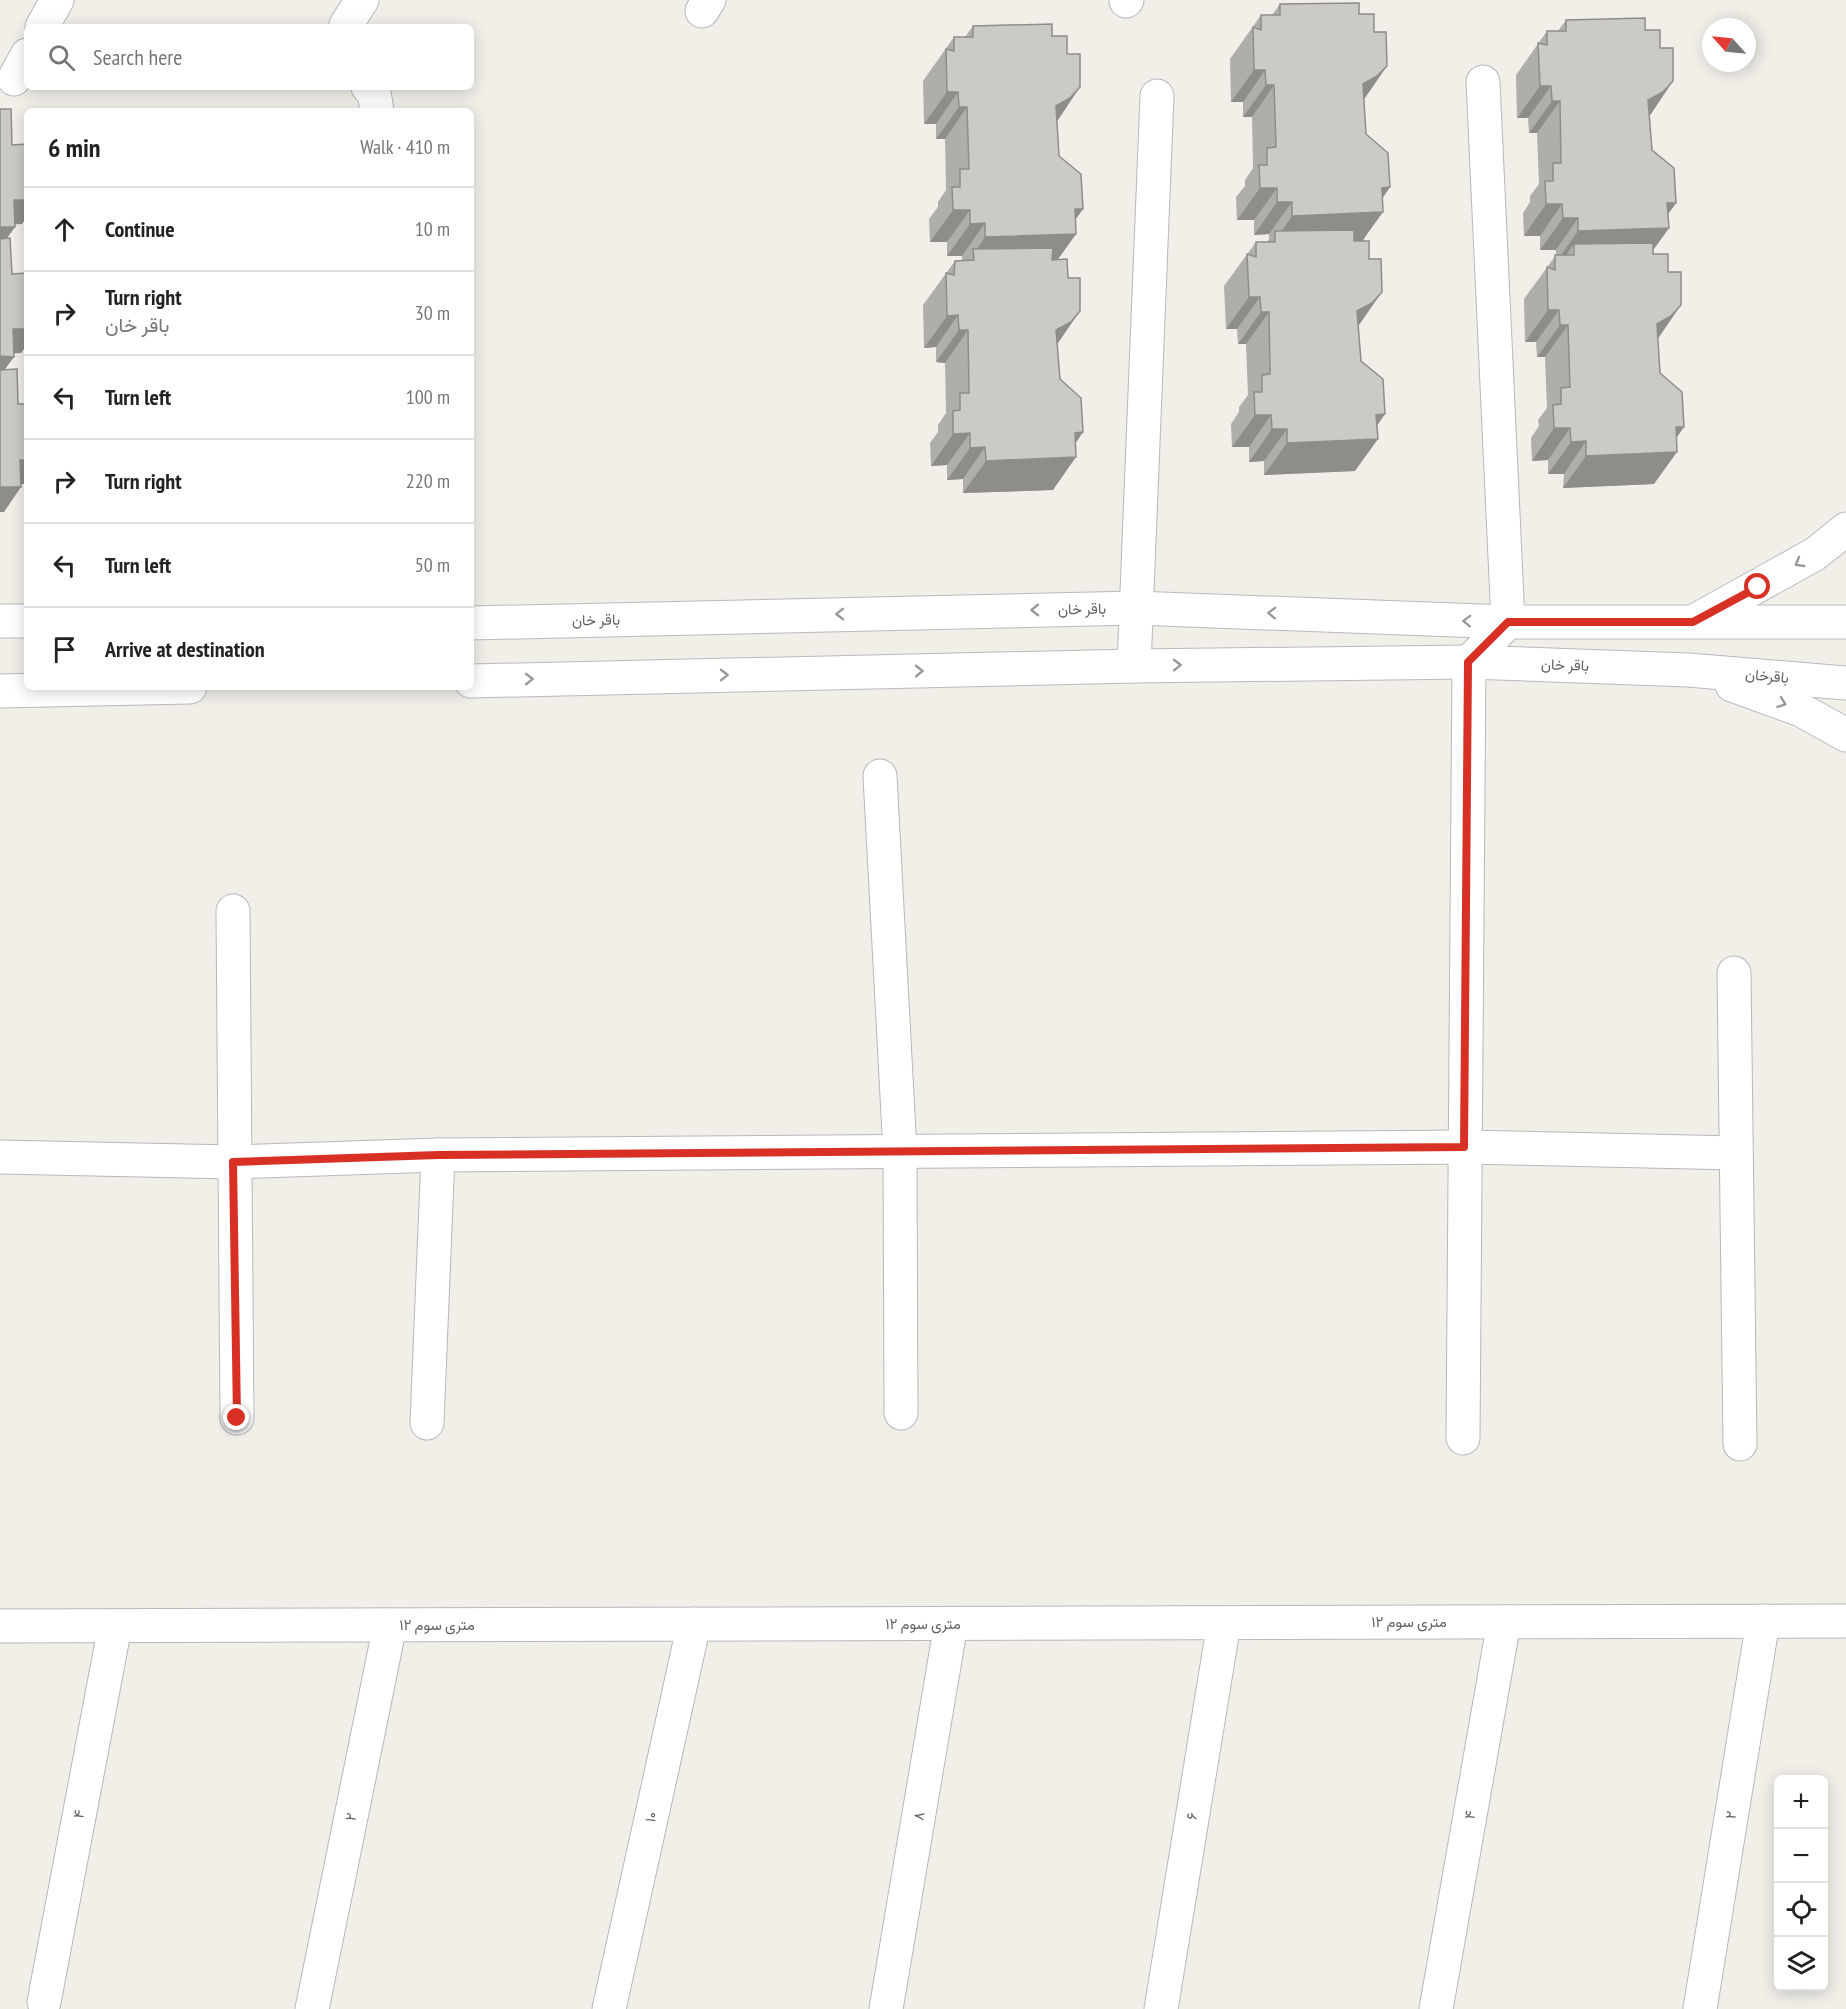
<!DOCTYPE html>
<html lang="en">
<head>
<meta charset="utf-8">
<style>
  body { margin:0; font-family:"PT Sans Narrow",Vazirmatn,sans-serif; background:#f6f6f6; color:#222 }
  .controls { position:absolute; right:18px; bottom:18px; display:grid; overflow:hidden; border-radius:9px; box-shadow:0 3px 15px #0003 }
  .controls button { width:54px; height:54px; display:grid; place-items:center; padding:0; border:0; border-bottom:2px solid #e0e0e0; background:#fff; color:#222; font:30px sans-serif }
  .compass { position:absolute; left:1702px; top:18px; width:54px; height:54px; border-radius:50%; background:#fff; box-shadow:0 3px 15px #0003; rotate:297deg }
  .stop { position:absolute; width:18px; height:18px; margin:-14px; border:4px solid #d93025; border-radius:50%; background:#fff }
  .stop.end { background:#d93025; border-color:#fff; box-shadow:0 2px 6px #0008 }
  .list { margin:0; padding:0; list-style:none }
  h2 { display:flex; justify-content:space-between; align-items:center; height:78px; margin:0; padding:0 24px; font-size:26px }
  h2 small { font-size:20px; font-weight:400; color:#767676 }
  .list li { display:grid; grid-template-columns:39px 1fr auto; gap:18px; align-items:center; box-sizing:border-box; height:84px; padding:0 24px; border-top:2px solid #e0e0e0 }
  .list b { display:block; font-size:22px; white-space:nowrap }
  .list p { margin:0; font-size:20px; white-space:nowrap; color:#767676 }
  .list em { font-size:20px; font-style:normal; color:#767676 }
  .icon { flex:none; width:33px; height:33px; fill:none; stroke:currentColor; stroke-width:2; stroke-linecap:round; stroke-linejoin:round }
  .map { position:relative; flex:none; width:1846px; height:2009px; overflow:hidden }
  .search { position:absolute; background:#fff; box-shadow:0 3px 15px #0003; left:24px; top:24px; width:450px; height:66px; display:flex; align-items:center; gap:15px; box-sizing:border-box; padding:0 21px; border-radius:9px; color:#767676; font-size:22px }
  .panel { position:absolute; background:#fff; box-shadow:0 3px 15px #0003; left:24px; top:108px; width:450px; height:582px; border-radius:9px }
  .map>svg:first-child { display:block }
</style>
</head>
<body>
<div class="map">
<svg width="1846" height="2009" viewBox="0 0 1846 2009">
  <rect width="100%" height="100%" fill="#f1efe8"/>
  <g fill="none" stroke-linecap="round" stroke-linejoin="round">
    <g stroke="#b5b8bc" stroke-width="35">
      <g id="minor">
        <polyline points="1126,1 1127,0"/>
        <polyline points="702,11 709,0"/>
        <polyline points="346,25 362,0"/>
        <polyline points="42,27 57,0"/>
        <polyline points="14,79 27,55"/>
        <polyline points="368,87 374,92 377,111"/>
        <polyline points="1134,666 1157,96"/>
        <polyline points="880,776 900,1152 901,1413"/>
        <polyline points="233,911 237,1418"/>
        <polyline points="1734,973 1740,1444"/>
        <polyline points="0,1157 233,1162 438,1155 1464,1147 1736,1153"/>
        <polyline points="427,1423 438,1155"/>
        <polyline points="1463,1438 1469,662 1508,622 1483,82"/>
        <polyline points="0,1626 1846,1621"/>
        <polyline points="44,2002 115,1626"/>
        <polyline points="312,2009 390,1625"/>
        <polyline points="609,2009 694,1624"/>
        <polyline points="886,2009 951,1624"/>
        <polyline points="1161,2009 1224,1623"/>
        <polyline points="1436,2009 1504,1622"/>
        <polyline points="1700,2009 1763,1621"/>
      </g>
    </g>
    <g stroke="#b6babf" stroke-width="35">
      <g id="secondary">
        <polyline points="1698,619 1815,554 1846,529"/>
        <polyline points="0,621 27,621"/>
        <polyline points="471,623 1135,608 1508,622 1846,622"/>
        <polyline points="471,681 1134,666 1469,662 1688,670 1846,683"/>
        <polyline points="1732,685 1801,710 1846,735"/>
        <polyline points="0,691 190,687"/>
      </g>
    </g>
    <use href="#minor" stroke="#fff" stroke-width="33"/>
    <use href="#secondary" stroke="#fff" stroke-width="33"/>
  </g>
  <g fill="#afaea9">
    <polygon points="1280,4 1364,99 1366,134 1390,187 1382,199 1363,241 1358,326 1361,361 1385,414 1377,425 1355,471 1264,475 1264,461 1249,462 1249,447 1232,447 1231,424 1239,412 1239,407 1248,395 1246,344 1238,344 1237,329 1226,329 1224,286 1256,242 1267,242 1269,239 1269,234 1254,235 1254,220 1237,220 1236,197 1245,186 1245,180 1253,168 1252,117 1243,117 1243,102 1231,102 1230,59 1261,15 1272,15"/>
    <polygon points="1566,20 1649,115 1652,150 1676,203 1668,214 1669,228 1653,250 1660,373 1676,438 1654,484 1563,488 1564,474 1548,474 1548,460 1532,461 1531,438 1539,426 1538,420 1547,408 1545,357 1537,357 1536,342 1525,342 1524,299 1556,255 1556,250 1540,250 1540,236 1524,236 1523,213 1530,202 1530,196 1539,184 1537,133 1529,133 1528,118 1517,118 1516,75 1547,31 1558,31"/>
    <polygon points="973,26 1057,121 1059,156 1083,209 1075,220 1076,234 1058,259 1057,344 1060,379 1083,432 1075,444 1053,490 963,493 963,479 947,480 947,465 931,466 930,443 938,432 938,425 946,413 945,363 936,362 936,347 924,348 923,305 955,261 962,260 962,256 947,256 947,242 930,242 929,219 938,207 938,202 946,190 945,139 936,139 936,124 924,124 923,81 954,37 965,37"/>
  </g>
  <g fill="#8f8d8a">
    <polygon points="1387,66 1365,98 1355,108 1363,84"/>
    <polygon points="1254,70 1265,70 1243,102 1231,102"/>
    <polygon points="1673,81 1651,114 1641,124 1648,100"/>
    <polygon points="1266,85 1274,85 1252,117 1243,117"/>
    <polygon points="1540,86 1551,86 1528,118 1517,118"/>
    <polygon points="1080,87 1058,120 1048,130 1056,106"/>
    <polygon points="947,92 958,92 936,124 924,124"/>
    <polygon points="1552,101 1560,101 1537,133 1529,133"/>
    <polygon points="959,107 967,107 945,139 936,139"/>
    <polygon points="1390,187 1372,213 1383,212 1360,244 1275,241 1292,216 1382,188"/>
    <polygon points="1260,188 1277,188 1254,220 1237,220"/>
    <polygon points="14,200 27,200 27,217 22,224 0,225"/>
    <polygon points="1277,202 1292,202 1269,234 1254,235"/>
    <polygon points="1667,203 1676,203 1658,228 1669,228 1646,260 1574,255 1574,244 1560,264 1555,264 1578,231"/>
    <polygon points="1546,204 1562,204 1540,236 1524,236"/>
    <polygon points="1075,209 1083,209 1065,234 1076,234 1053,266 974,260 973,255 985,237"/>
    <polygon points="953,210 970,210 947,242 930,242"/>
    <polygon points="1563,218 1578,218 1556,250 1540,250"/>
    <polygon points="985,223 962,256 947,256 970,224"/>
    <polygon points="0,227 15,227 0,248"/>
    <polygon points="1382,292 1359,325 1350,335 1357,311"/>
    <polygon points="1249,297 1260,297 1237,329 1226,329"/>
    <polygon points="1681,305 1659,337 1649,348 1657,324"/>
    <polygon points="1548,310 1559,310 1536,342 1525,342"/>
    <polygon points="1080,311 1058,343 1048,354 1056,330"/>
    <polygon points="1261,312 1269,312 1246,344 1238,344"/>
    <polygon points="958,315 936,347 924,348 947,316"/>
    <polygon points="1560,325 1568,325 1545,357 1537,357"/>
    <polygon points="13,329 27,329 27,345 21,353 0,354"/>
    <polygon points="959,330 968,330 945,363 936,362"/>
    <polygon points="0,356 14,357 0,376"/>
    <polygon points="1385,414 1367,440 1378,439 1355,471 1264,475 1287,443 1376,415"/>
    <polygon points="1255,415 1271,415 1249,447 1232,447"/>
    <polygon points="1676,427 1684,427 1666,453 1677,452 1654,484 1563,488 1586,456"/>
    <polygon points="1554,428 1570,428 1548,460 1532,461"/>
    <polygon points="1272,429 1287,429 1264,461 1249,462"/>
    <polygon points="1083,432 1065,458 1076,457 1053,490 963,493 986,461 1075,433"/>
    <polygon points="970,433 947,465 931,466 953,434"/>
    <polygon points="1586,441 1564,474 1548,474 1571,442"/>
    <polygon points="985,447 963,479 947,480 970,448"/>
    <polygon points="20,460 27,460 27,484 2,484"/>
    <polygon points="0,487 21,487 4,512 0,512"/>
  </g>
  <g fill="#cccac5" stroke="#8f8d8a" stroke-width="1.5">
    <polygon points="1359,3 1359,14 1374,14 1374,32 1386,32 1387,66 1377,76 1363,84 1366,134 1388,153 1390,187 1382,188 1383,212 1292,216 1292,202 1277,202 1277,188 1260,188 1259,165 1267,165 1267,148 1276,147 1274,85 1266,85 1265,70 1254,70 1253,27 1261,30 1261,15 1280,15 1280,4"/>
    <polygon points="1645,18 1645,30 1660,30 1660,48 1673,48 1673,81 1663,92 1648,100 1652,150 1674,168 1676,203 1667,203 1669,228 1578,231 1578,218 1563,218 1562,204 1546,204 1545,181 1553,181 1553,163 1561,163 1560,101 1552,101 1551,86 1540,86 1538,43 1547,45 1547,31 1566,31 1566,20"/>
    <polygon points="1052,24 1052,36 1067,36 1067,54 1080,54 1080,87 1070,98 1056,106 1059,156 1081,174 1083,209 1075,209 1076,234 985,237 985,223 970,224 970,210 953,210 952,187 960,187 960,169 969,169 967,107 959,107 958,92 947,92 946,49 954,51 954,37 973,37 973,26"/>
    <polygon points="0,109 11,109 12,145 27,144 27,200 14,200 15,227 0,227"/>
    <polygon points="1354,230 1354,241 1369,241 1369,259 1381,259 1382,292 1372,303 1357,311 1361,361 1383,379 1385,414 1376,415 1378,439 1287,443 1287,429 1272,429 1271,415 1255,415 1254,392 1262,392 1262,375 1270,374 1269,312 1261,312 1260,297 1249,297 1247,254 1256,257 1256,242 1275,242 1275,231"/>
    <polygon points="10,238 12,274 27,273 27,329 13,329 14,357 0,356 0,239"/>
    <polygon points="1653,243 1653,254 1668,254 1668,272 1681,272 1681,305 1671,316 1657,324 1660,373 1682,392 1684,427 1676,427 1677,452 1586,456 1586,441 1571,442 1570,428 1554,428 1553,405 1561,404 1561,388 1570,387 1568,325 1560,325 1559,310 1548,310 1547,267 1555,270 1555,255 1574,255 1574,244"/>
    <polygon points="1053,248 1052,260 1067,259 1068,278 1080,278 1080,311 1071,322 1056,330 1060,379 1081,398 1083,432 1075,433 1076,457 986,461 985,447 970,448 970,433 953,434 953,411 960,410 960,393 969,393 968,330 959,330 958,315 947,316 946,273 954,275 955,261 974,260 973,249"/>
    <polygon points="17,369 18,404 27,404 27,460 20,460 21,487 0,487 0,370"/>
  </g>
  <defs><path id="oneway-chevron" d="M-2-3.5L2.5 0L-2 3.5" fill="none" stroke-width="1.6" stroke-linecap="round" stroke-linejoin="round" transform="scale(1.5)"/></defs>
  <g stroke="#979a9d">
    <use href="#oneway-chevron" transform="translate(1799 563) rotate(150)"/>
    <use href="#oneway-chevron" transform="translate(1035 610) rotate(179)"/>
    <use href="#oneway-chevron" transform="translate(1272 613) rotate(-178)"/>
    <use href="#oneway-chevron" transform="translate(840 614) rotate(179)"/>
    <use href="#oneway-chevron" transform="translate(1467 621) rotate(-178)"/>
    <use href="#oneway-chevron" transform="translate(1177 665) rotate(-1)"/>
    <use href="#oneway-chevron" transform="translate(919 671) rotate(-1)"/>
    <use href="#oneway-chevron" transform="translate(724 675) rotate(-1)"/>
    <use href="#oneway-chevron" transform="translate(529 679) rotate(-1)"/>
    <use href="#oneway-chevron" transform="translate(1782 703) rotate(20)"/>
  </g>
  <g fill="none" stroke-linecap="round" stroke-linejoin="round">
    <polyline stroke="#d93025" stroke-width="8" points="237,1418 233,1162 438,1155 1464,1147 1468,662 1508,622 1693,622 1758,587"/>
  </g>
  <g text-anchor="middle" stroke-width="4.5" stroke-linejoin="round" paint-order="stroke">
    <g font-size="15" fill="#5f6368" stroke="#fff">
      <text transform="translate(1082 609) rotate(-1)" y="5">باقر خان</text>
      <text transform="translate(596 620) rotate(-1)" y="5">باقر خان</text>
      <text transform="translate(1565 665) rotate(2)" y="5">باقر خان</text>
      <text transform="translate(1767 676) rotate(5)" y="5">باقرخان</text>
      <text x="1409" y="1627">۱۲ متری سوم</text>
      <text x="923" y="1629">۱۲ متری سوم</text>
      <text x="437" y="1630">۱۲ متری سوم</text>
      <text transform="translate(79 1814) rotate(-79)" y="5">۴</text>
      <text transform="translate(1470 1815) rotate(-80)" y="5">۴</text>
      <text transform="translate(1731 1815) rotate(-81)" y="5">۲</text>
      <text transform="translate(919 1816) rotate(-81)" y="5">۸</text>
      <text transform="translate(1192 1816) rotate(-81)" y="5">۶</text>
      <text transform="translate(351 1817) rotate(-79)" y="5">۲</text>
      <text transform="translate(651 1817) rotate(-78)" y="5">۱۰</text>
    </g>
  </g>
</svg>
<div class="controls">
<button>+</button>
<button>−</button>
<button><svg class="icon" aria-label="locate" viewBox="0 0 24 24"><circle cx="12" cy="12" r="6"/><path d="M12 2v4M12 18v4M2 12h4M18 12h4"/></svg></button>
<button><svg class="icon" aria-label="layers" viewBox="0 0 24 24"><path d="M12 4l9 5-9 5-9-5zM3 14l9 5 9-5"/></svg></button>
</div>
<svg class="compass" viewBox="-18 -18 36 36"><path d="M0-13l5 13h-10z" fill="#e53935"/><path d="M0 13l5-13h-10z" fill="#767676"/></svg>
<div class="stop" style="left:1758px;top:587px"></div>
<div class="stop end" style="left:237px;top:1418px"></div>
<div class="search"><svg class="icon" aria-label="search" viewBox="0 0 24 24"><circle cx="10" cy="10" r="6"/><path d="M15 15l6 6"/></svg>Search here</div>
<section class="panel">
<h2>6 min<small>Walk · 410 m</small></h2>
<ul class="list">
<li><svg class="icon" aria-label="ahead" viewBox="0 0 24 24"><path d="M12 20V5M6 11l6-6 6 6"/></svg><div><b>Continue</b></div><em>10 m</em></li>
<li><svg class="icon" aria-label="right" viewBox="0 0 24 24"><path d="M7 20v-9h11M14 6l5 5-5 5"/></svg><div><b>Turn right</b><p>باقر خان</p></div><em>30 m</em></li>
<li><svg class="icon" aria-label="left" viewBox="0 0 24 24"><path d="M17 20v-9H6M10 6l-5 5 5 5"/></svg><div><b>Turn left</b></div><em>100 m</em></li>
<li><svg class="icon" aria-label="right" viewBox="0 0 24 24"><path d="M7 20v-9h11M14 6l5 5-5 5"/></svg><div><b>Turn right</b></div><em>220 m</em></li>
<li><svg class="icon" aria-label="left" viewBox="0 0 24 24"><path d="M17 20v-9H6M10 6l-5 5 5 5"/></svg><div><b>Turn left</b></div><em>50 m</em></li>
<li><svg class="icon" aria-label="arrive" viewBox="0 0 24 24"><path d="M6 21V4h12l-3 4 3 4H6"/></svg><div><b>Arrive at destination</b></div></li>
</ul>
</section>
</div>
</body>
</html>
